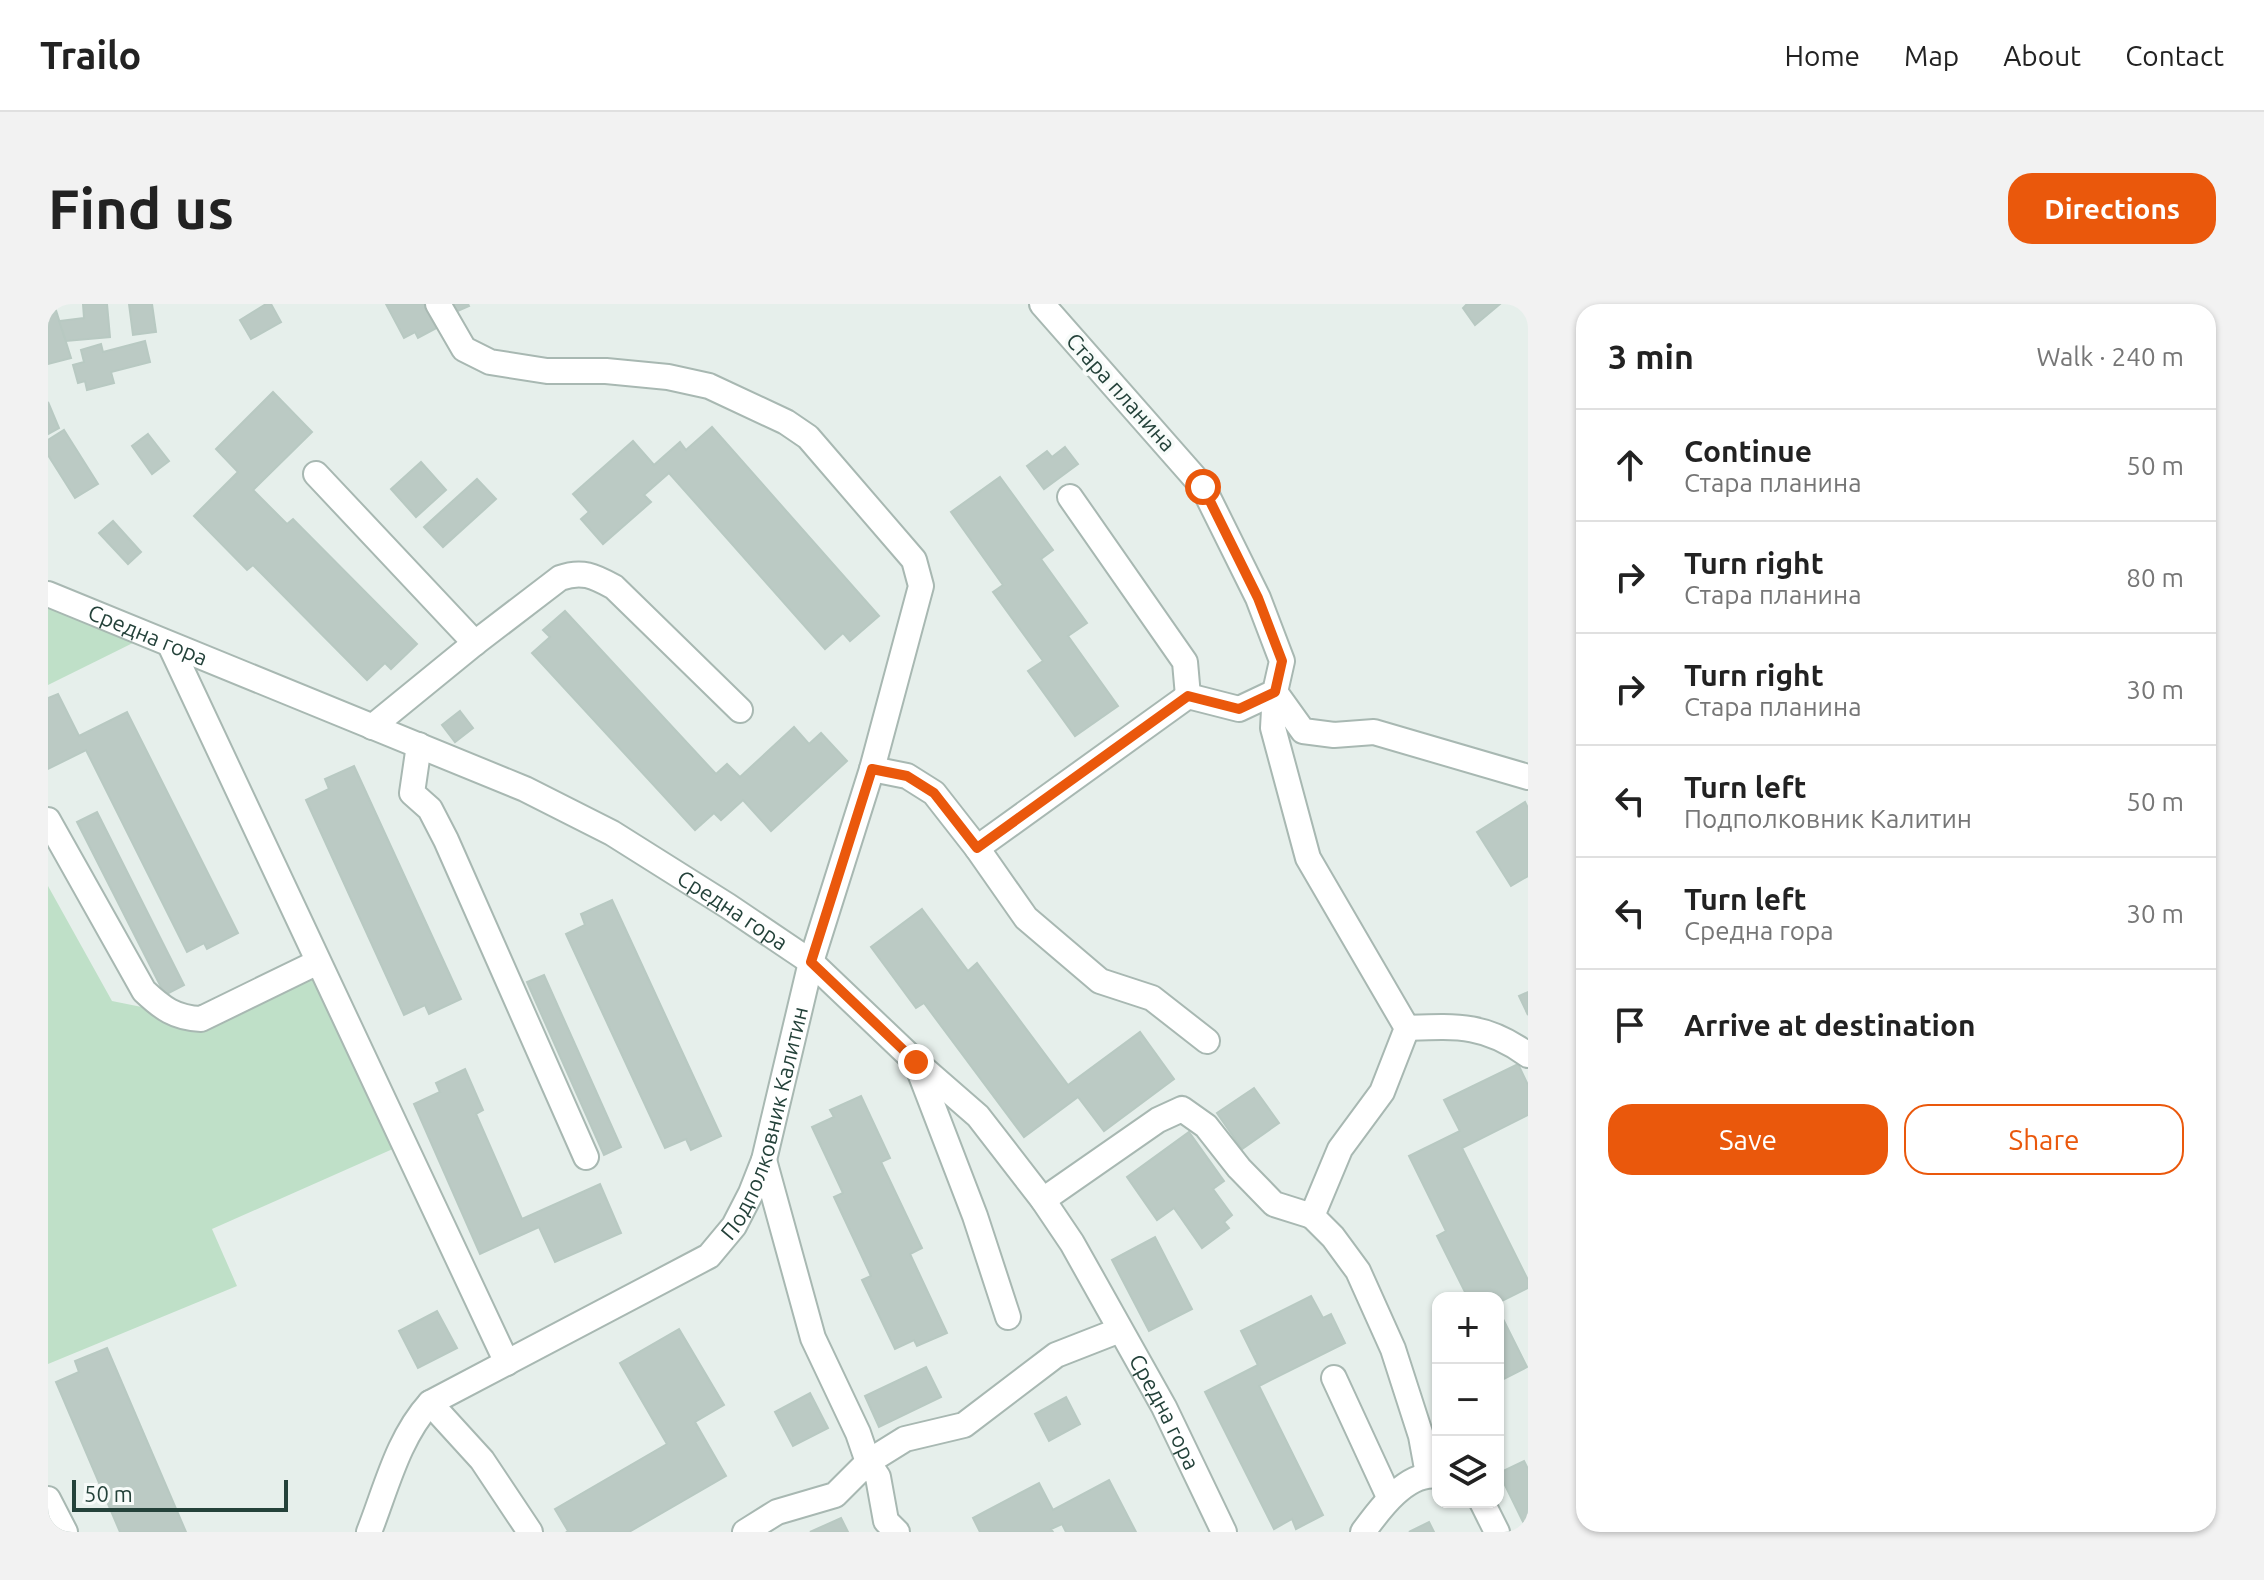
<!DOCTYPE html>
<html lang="en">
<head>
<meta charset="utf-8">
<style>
  body { margin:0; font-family:Ubuntu,sans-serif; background:#f2f2f2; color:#222 }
  .controls { position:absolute; right:24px; bottom:24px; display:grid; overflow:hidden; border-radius:16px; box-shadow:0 2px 6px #0004 }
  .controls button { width:72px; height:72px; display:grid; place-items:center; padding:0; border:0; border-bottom:2px solid #e0e0e0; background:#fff; color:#222; font:40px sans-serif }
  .scale { position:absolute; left:24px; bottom:20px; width:216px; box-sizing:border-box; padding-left:8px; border:4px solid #24423a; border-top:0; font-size:22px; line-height:28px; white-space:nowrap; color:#24423a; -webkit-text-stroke:6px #f7fbf9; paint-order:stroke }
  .stop { position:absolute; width:24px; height:24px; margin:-18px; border:6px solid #ea580c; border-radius:50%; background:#fff }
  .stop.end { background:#ea580c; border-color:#fff; box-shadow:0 2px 8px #0008 }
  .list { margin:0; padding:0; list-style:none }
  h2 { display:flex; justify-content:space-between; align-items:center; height:104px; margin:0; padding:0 32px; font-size:34px }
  h2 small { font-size:26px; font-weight:400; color:#767676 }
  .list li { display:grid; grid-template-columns:52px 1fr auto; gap:24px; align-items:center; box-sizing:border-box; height:112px; padding:0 32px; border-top:2px solid #e0e0e0 }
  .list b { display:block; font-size:30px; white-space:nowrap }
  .list p { margin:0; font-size:26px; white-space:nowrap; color:#767676 }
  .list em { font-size:26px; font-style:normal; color:#767676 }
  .actions { display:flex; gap:16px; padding:24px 32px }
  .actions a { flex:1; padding:18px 0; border:2px solid #ea580c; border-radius:24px; text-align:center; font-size:28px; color:#ea580c }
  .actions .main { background:#ea580c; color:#fff }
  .icon { flex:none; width:44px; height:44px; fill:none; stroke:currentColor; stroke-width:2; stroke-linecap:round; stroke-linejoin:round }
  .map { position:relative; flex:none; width:1480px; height:1228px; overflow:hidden; border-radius:24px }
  header { display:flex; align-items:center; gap:48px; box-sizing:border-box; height:112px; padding:0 40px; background:#fff; border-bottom:2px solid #e0e0e0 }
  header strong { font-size:38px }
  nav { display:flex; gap:44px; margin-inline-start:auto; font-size:28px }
  .intro { display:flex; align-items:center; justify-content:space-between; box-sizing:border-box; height:192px; padding:0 48px }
  h1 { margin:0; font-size:56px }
  .button { padding:20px 36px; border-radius:24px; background:#ea580c; color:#fff; font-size:28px; font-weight:700 }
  main { display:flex; gap:48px; padding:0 48px }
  aside { flex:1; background:#fff; border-radius:24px; box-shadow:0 2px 6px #0004 }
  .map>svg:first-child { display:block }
</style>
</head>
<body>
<header>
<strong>Trailo</strong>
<nav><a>Home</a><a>Map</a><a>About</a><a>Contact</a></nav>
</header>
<div class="intro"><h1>Find us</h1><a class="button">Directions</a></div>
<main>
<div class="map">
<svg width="1480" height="1228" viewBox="0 0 1480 1228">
  <rect width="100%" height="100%" fill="#e6efeb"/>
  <g fill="#bfe0c8">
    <polygon points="0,290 99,332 0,381"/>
    <polygon points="0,582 64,697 153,715 270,658 356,840 164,925 189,982 0,1060"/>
  </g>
  <g fill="#bbcac4" stroke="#b8c9c2" stroke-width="2">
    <polygon points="0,0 6,0 23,54 0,60"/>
    <polygon points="35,0 59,0 62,33 18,37 11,17 36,14"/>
    <polygon points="81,0 104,0 108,28 85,31"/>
    <polygon points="218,0 223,0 233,18 203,35 192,16"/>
    <polygon points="338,0 383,0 394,21 370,34 367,28 356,34"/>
    <polygon points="399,0 420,0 421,2 403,10"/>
    <polygon points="1419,0 1452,0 1427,21 1415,4"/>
    <polygon points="97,37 102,58 63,68 66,79 39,86 37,77 30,79 25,61 36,58 33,46 53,40 55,48"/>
    <polygon points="225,88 264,128 205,186 239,220 245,215 369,340 343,365 337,359 319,376 205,261 199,266 146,212 190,168 168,145"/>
    <polygon points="0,98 11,124 0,130"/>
    <polygon points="664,123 831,312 802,337 795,329 777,345 621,169 596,191 603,198 555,240 533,215 541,208 525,190 585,137 606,161 632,138 638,146"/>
    <polygon points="16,126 50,180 27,194 0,151 0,136"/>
    <polygon points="100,130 121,157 104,170 84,142"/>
    <polygon points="1017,143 1030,160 996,185 979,162 999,147 1004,153"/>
    <polygon points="373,158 398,186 368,213 343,185"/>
    <polygon points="952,173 1005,246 993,255 1039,319 1020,332 1070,402 1027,432 980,367 995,357 945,288 955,281 903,208"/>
    <polygon points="429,175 448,195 395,243 376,223"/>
    <polygon points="65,217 93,248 80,260 51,229"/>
    <polygon points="517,307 668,470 679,460 692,473 746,423 761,440 773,429 799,457 723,527 695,496 673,516 666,509 647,526 484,349 502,333 495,326"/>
    <polygon points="10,390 31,432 79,408 190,629 159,645 156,639 139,648 38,446 0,465 0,394"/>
    <polygon points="412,407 425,424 407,438 394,421"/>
    <polygon points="306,462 413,695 381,710 377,701 356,711 258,496 281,485 277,475"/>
    <polygon points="1477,498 1480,504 1480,572 1463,582 1429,528"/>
    <polygon points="49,508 136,681 117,691 29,518"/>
    <polygon points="564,596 673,832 643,846 638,835 617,844 518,630 537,621 533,610"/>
    <polygon points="874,605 920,667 929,659 1020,781 1092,728 1126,775 1056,827 1030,793 976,833 876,699 868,704 823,643"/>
    <polygon points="496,671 573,843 556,851 479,678"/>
    <polygon points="1480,688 1480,711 1471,692"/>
    <polygon points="1470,760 1480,781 1480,811 1414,844 1480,976 1480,984 1450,999 1450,994 1446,990 1438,994 1420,994 1389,932 1398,927 1361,852 1412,827 1396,796"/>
    <polygon points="417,765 435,806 428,810 474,915 552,880 573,929 507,958 491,923 432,950 366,800 392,788 388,779"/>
    <polygon points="1206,784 1231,819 1194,845 1169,809"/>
    <polygon points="813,792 842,854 833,858 874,944 862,950 899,1029 869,1042 866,1036 847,1045 814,976 823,972 786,893 795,889 764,823 786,813 782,806"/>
    <polygon points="1141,828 1176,877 1165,885 1184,911 1176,918 1181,924 1154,944 1126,904 1109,916 1079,873"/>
    <polygon points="1107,933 1144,1005 1101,1027 1064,956"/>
    <polygon points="1263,992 1275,1014 1283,1010 1297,1039 1211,1082 1275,1211 1248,1225 1244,1215 1226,1225 1157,1088 1210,1061 1193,1027"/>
    <polygon points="389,1007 409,1044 370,1064 351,1027"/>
    <polygon points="1454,1013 1479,1063 1452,1077 1450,1015"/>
    <polygon points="631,1025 676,1101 647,1118 678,1172 581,1228 518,1228 520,1227 507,1205 619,1140 572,1059"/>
    <polygon points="59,1044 138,1228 72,1228 8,1078 31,1068 27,1057"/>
    <polygon points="878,1063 893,1093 831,1123 817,1092"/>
    <polygon points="762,1089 780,1124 745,1142 727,1108"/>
    <polygon points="1018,1093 1032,1120 1001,1137 987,1110"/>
    <polygon points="1476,1157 1480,1165 1480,1228 1451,1169"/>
    <polygon points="1061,1176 1088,1228 1018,1228 1014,1220 1003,1225 1005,1228 932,1228 925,1214 991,1179 1005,1206"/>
    <polygon points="793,1214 800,1228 762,1228"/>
    <polygon points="1381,1218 1386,1228 1361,1228"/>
  </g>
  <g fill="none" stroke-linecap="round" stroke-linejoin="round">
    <g stroke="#a8b8b2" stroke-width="28">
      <g id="minor">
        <polyline points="268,170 427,339"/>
        <polyline points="1022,193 1137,358 1140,392"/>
        <path id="s1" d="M0 290 477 485 564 529 680 602 763 658 868 758 930 812 995 896 1024 939 1116 1103 1176 1228"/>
        <polyline points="122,341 459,1059"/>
        <polyline points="1227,388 1225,424 1260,554 1359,724 1334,788 1292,845 1264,912 1285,933 1310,967 1345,1045 1373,1132 1380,1170"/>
        <polyline points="1227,388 1255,427 1286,431 1326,428 1480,473"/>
        <path d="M324 423 427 339 512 274C534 266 546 272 566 283L692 406"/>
        <polyline points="371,441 364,489 382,505 398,536 538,853"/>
        <polyline points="824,465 859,472 886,489 929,544 1140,392 1191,405 1227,388 1234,357 1210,294 1155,183 994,0"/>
        <path d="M0 516 96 687C114 704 127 714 153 715L270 658"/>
        <polyline points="929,544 978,614 1052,677 1104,694 1159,737"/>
        <path d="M1359 724C1409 722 1438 720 1480 751"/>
        <polyline points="869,761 927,912 960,1013"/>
        <polyline points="716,856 765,1034 810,1129 820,1158 830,1173 838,1217 849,1228"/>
        <polyline points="995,896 1110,816 1134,805 1158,822 1191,864 1226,900 1264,912"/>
        <polyline points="1286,1074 1341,1193"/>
        <polyline points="382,1099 434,1156 482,1228"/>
        <polyline points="0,1195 17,1228"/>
        <polyline points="1434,1198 1449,1228"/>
        <path id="s2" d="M321 1228C338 1185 350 1134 382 1099L661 952 686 922 703 889 716 856 763 658 824 465 873 282 866 256 760 133 738 118 661 82 620 73 558 67H499L442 58 416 45 390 0"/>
        <polyline points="697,1228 729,1208 787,1191 820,1158 857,1135 916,1121 1008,1051 1072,1026"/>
        <path d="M1315 1228C1331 1206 1359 1167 1390 1172"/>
      </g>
    </g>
    <use href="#minor" stroke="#fff" stroke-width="24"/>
  </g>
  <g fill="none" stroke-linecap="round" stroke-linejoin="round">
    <polyline stroke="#ea580c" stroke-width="10" points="868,758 763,658 824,465 859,472 886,489 929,544 1140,392 1191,405 1227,388 1234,357 1210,294 1155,183"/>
  </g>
  <g text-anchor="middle" stroke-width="7" stroke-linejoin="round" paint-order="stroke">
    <g font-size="22" fill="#24423a" stroke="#f7fbf9">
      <text transform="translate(1073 88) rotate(48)" y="8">Стара планина</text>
      <text dy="8" stroke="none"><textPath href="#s1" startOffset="108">Средна гора</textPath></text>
      <text dy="8" stroke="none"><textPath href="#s1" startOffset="756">Средна гора</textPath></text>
      <text dy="8" stroke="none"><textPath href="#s2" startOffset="606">Подполковник Калитин</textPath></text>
      <text dy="8" stroke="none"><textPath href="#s1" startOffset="1428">Средна гора</textPath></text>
    </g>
  </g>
</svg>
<div class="controls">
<button>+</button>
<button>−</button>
<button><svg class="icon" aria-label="layers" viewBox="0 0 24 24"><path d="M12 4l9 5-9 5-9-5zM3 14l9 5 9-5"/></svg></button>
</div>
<div class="scale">50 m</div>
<div class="stop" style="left:1155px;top:183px"></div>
<div class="stop end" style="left:868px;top:758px"></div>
</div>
<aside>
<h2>3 min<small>Walk · 240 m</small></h2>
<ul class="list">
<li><svg class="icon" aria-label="ahead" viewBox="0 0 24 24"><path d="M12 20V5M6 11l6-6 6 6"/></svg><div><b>Continue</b><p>Стара планина</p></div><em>50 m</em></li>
<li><svg class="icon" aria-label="right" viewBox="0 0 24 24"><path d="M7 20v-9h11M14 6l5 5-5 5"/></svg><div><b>Turn right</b><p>Стара планина</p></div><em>80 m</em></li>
<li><svg class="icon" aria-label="right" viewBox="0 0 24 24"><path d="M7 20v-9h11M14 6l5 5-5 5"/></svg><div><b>Turn right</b><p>Стара планина</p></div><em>30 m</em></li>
<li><svg class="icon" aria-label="left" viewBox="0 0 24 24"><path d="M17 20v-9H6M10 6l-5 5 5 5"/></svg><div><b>Turn left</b><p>Подполковник Калитин</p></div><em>50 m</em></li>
<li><svg class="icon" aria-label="left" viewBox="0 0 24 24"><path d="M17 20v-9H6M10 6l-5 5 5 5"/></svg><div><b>Turn left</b><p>Средна гора</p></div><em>30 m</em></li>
<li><svg class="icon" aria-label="arrive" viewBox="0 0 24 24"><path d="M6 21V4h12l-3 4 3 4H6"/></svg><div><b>Arrive at destination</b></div></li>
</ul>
<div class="actions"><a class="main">Save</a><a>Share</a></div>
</aside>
</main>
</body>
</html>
